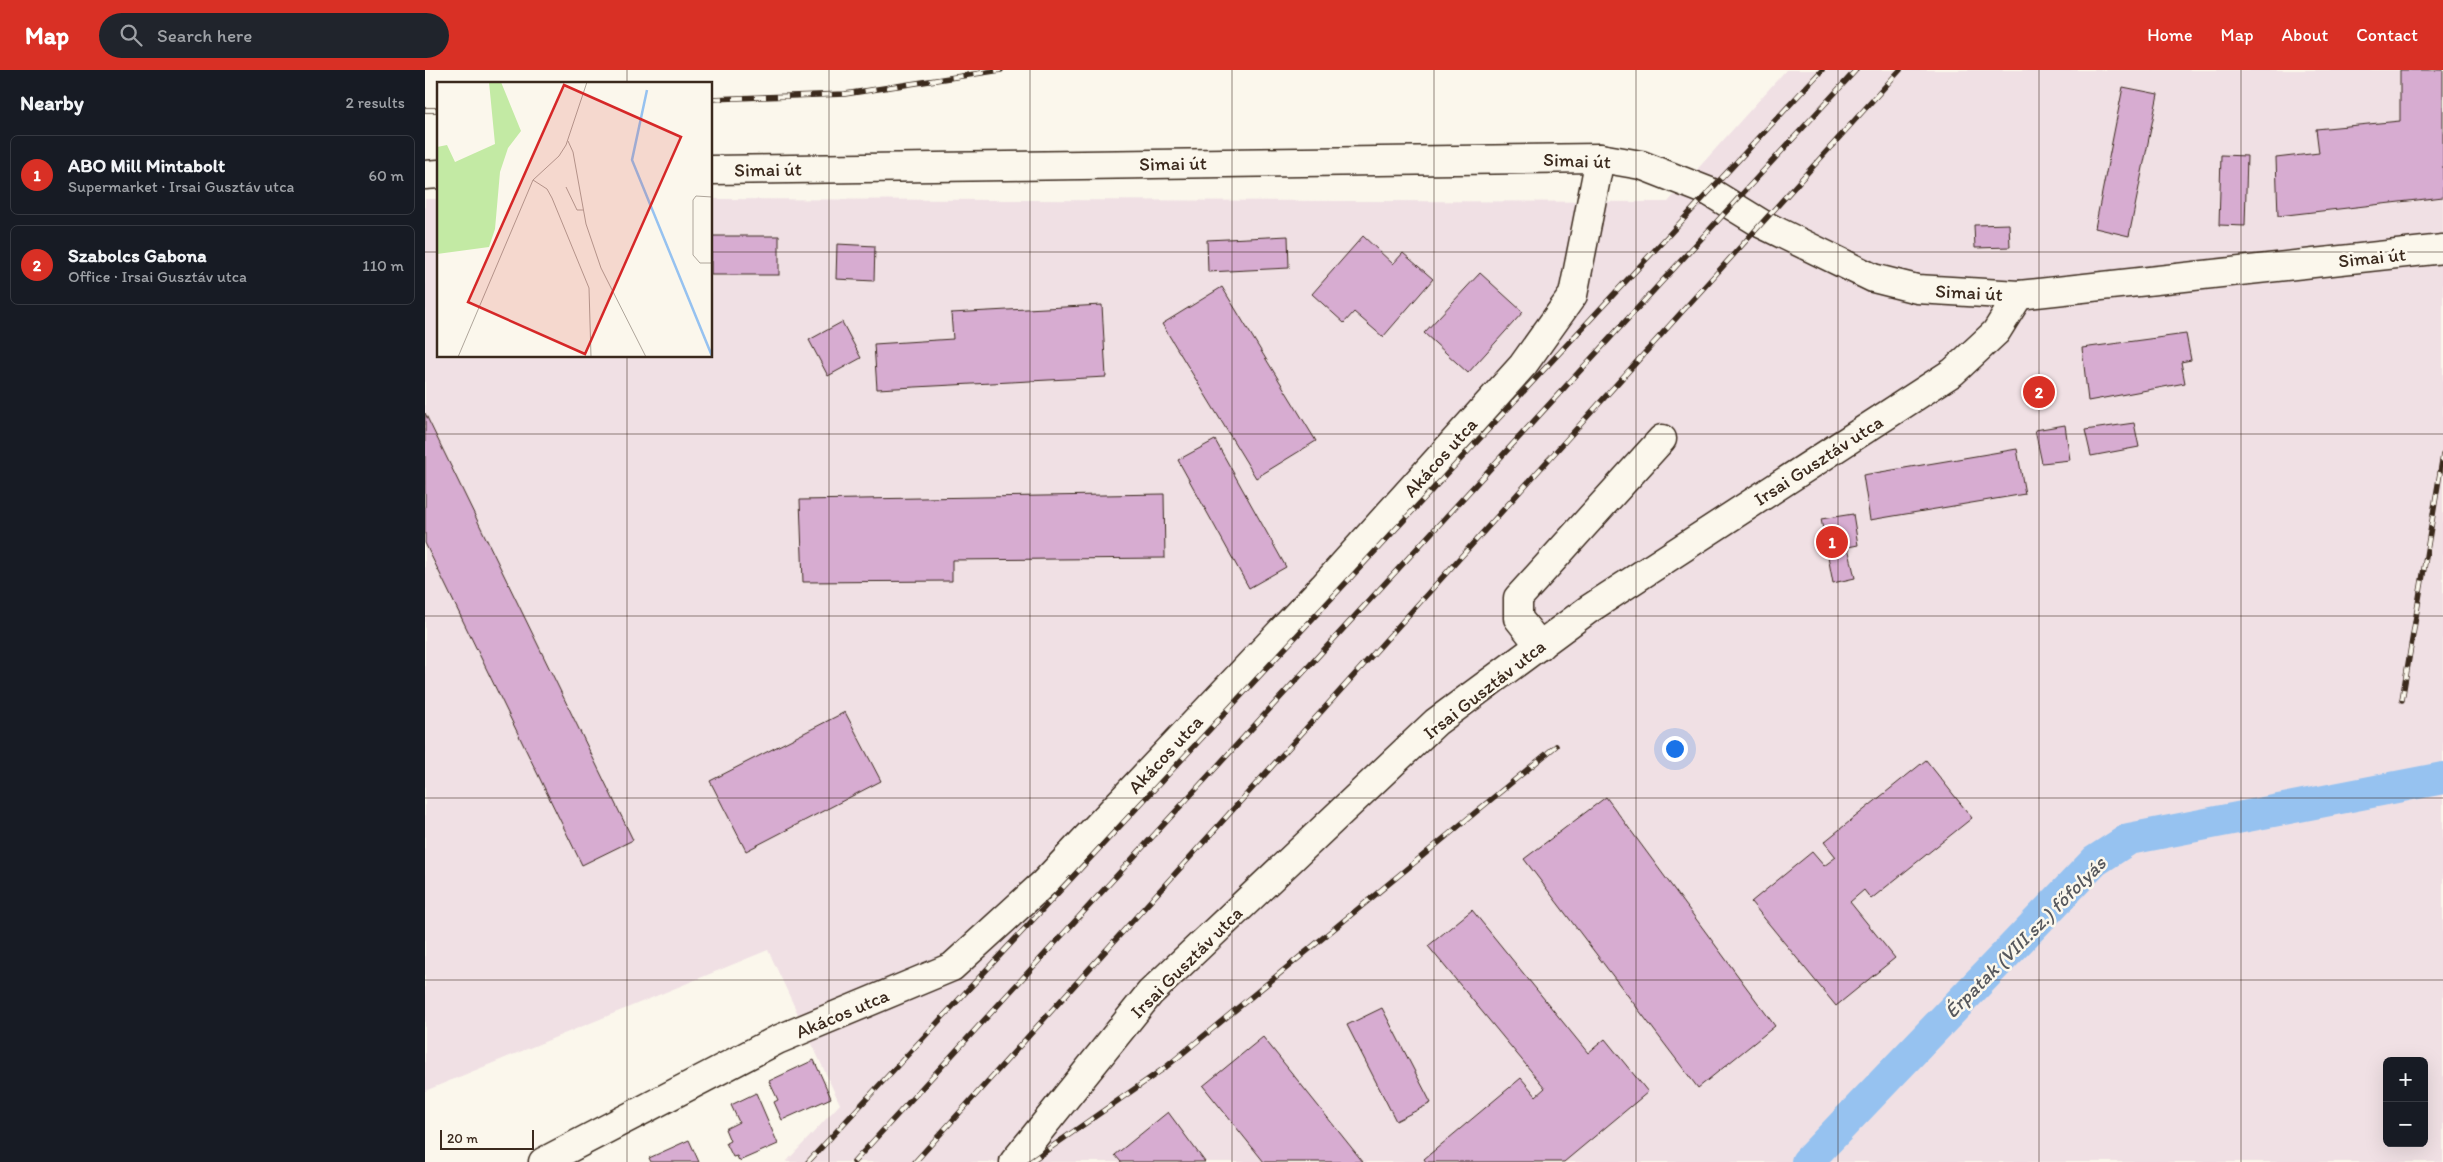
<!DOCTYPE html>
<html lang="en">
<head>
<meta charset="utf-8">
<style>
  body { margin:0; font-family:Itim,sans-serif; background:#20242c; color:#f1f3f6 }
  .controls { position:absolute; right:15px; bottom:15px; display:grid; overflow:hidden; border-radius:8px; box-shadow:0 5px 20px #0002 }
  .controls button { width:45px; height:45px; display:grid; place-items:center; padding:0; border:0; border-bottom:1px solid #363941; background:#171b24; color:#f1f3f6; font:25px sans-serif }
  .scale { position:absolute; left:15px; bottom:12px; width:94px; box-sizing:border-box; padding-left:5px; border:2px solid #3b2a1e; border-top:0; font-size:14px; line-height:18px; white-space:nowrap; color:#3b2a1e; -webkit-text-stroke:4px #fbf7ec; paint-order:stroke }
  .you { position:absolute; left:1249px; top:678px; width:18px; height:18px; margin:-12px; border:4px solid #fff; border-radius:50%; background:#1a73e8; box-shadow:0 0 0 8px #1a73e833 }
  .badge { display:grid; place-items:center; width:32px; height:32px; border-radius:50%; background:#d93025; color:#fff; font-size:16px; font-weight:700 }
  .pin { position:absolute; translate:-50% -50%; border:2px solid #fff; box-shadow:0 1px 5px #0006 }
  .list { margin:0; padding:0; list-style:none }
  h2 { display:flex; justify-content:space-between; align-items:center; height:65px; margin:0; padding:0 20px; font-size:21px }
  h2 small { font-size:16px; font-weight:400; color:#9ea1a6 }
  .list li { display:grid; grid-template-columns:32px 1fr auto; gap:15px; align-items:center; box-sizing:border-box; height:80px; margin:0 10px 10px; padding:0 10px; border:1px solid #363941; border-radius:8px }
  .list b { display:block; font-size:19px; white-space:nowrap }
  .list p { margin:0; font-size:16px; white-space:nowrap; color:#9ea1a6 }
  .list em { font-size:16px; font-style:normal; color:#9ea1a6 }
  .icon { flex:none; width:28px; height:28px; fill:none; stroke:currentColor; stroke-width:2; stroke-linecap:round; stroke-linejoin:round }
  .map { position:relative; flex:none; width:2018px; height:1092px; overflow:hidden }
  header { display:flex; align-items:center; gap:30px; box-sizing:border-box; height:70px; padding:0 25px; background:#d93025; color:#fff }
  header strong { font-size:24px }
  nav { display:flex; gap:28px; margin-inline-start:auto; font-size:18px }
  .search { width:350px; height:45px; background:#20242c; display:flex; align-items:center; gap:12px; box-sizing:border-box; padding:0 18px; border-radius:28px; color:#9ea1a6; font-size:19px }
  main { display:flex }
  aside { flex:1; background:#171b24 }
  .map>svg:first-child { display:block }
</style>
</head>
<body>
<header>
<strong>Map</strong>
<div class="search"><svg class="icon" aria-label="search" viewBox="0 0 24 24"><circle cx="10" cy="10" r="6"/><path d="M15 15l6 6"/></svg>Search here</div>
<nav><a>Home</a><a>Map</a><a>About</a><a>Contact</a></nav>
</header>
<main>
<aside>
<h2>Nearby<small>2 results</small></h2>
<ul class="list">
<li><span class="badge">1</span><div><b>ABO Mill Mintabolt</b><p>Supermarket · Irsai Gusztáv utca</p></div><em>60 m</em></li>
<li><span class="badge">2</span><div><b>Szabolcs Gabona</b><p>Office · Irsai Gusztáv utca</p></div><em>110 m</em></li>
</ul>
</aside>
<div class="map">
<svg width="2018" height="1092" viewBox="0 0 2018 1092">
  <rect width="100%" height="100%" fill="#fbf7ec"/>
  <filter id="ink" filterUnits="userSpaceOnUse"><feTurbulence type="fractalNoise" baseFrequency=".02" numOctaves="2"/><feDisplacementMap in="SourceGraphic" scale="10" xChannelSelector="R" yChannelSelector="G"/><feConvolveMatrix kernelMatrix="1 2 1 2 8 2 1 2 1" color-interpolation-filters="sRGB"/></filter>
  <g filter="url(#ink)">
    <path fill="#f0e0e4" fill-rule="evenodd" d="M1361 0H2018V1092H361L415 1034 343 880 0 1021V129H14V286H286V129L1243 132ZM1962 991H1999V1073H1962Z"/>
    <g fill="none" stroke-linecap="round" stroke-linejoin="round">
      <polyline stroke="#96c2f0" stroke-width="32" points="1382,1092 1670,791 1704,769 2018,708"/>
    </g>
    <g fill="#d7acd1" stroke="#3b2a1e">
      <polygon points="1975,0 2018,0 2018,127 1853,146 1851,88 1894,83 1891,59 1975,51"/>
      <polygon points="1698,17 1733,24 1704,166 1670,158"/>
      <polygon points="1796,85 1822,86 1820,156 1794,155"/>
      <polygon points="1584,154 1585,177 1550,178 1549,155"/>
      <rect x="286" y="166" width="68" height="39"/>
      <polygon points="863,166 864,198 783,202 782,170"/>
      <polygon points="938,166 968,194 978,183 1008,209 958,267 929,242 919,253 887,224"/>
      <polygon points="412,174 450,176 449,211 411,209"/>
      <polygon points="1055,203 1098,242 1043,303 999,263"/>
      <polygon points="797,217 891,371 831,408 737,254"/>
      <polygon points="677,235 681,307 452,319 449,274 528,269 526,243"/>
      <polygon points="417,252 436,288 403,306 384,270"/>
      <polygon points="1761,264 1766,290 1756,292 1760,313 1663,331 1657,278"/>
      <polygon points="0,343 208,770 157,795 0,473"/>
      <polygon points="1709,353 1714,377 1666,386 1660,360"/>
      <polygon points="1640,355 1645,390 1617,393 1610,360"/>
      <polygon points="790,370 861,497 824,518 753,390"/>
      <polygon points="1592,379 1600,424 1445,450 1438,405"/>
      <polygon points="739,424 740,488 527,490 527,511 378,512 375,430"/>
      <polygon points="1428,444 1433,475 1423,477 1430,508 1408,513 1396,449"/>
      <polygon points="420,642 456,711 321,781 285,711"/>
      <polygon points="1501,690 1547,748 1446,829 1439,820 1425,832 1470,888 1411,936 1326,832 1387,782 1399,796 1411,787 1399,772"/>
      <polygon points="1181,727 1350,956 1273,1018 1099,789"/>
      <polygon points="1047,840 1163,983 1180,969 1223,1022 1139,1092 1001,1092 999,1089 1096,1008 1111,1026 1120,1018 1003,876"/>
      <polygon points="957,938 1006,1033 971,1051 922,955"/>
      <polygon points="838,967 938,1092 839,1092 778,1016"/>
      <polygon points="389,990 406,1028 357,1050 349,1032 353,1030 344,1011"/>
      <polygon points="331,1023 353,1074 314,1091 312,1086 308,1087 301,1073 305,1071 300,1059 314,1052 306,1035"/>
      <polygon points="743,1042 780,1092 696,1092 690,1085"/>
      <polygon points="264,1070 274,1092 226,1092 224,1088"/>
    </g>
    <g fill="none" stroke-linecap="round" stroke-linejoin="round">
      <g stroke="#3b2a1e" stroke-width="31">
        <g id="minor">
          <polyline points="1115,576 1093,548 1093,528 1237,369"/>
          <polyline points="118,1092 352,970 527,897 619,813 898,517 1098,295 1148,225 1175,88"/>
          <polyline points="589,1092 725,923 1011,652 1164,539 1528,302 1571,262 1594,225"/>
        </g>
      </g>
      <g stroke="#3b2a1e" stroke-width="31">
        <g id="major">
          <polyline points="286,100 1175,88 1216,95 1285,122 1337,154 1448,208 1492,219 1594,225 2018,179"/>
          <polyline points="0,105 14,104"/>
        </g>
      </g>
      <use href="#minor" stroke="#fbf7ec" stroke-width="28"/>
      <use href="#major" stroke="#fbf7ec" stroke-width="28"/>
      <g stroke="#3b2a1e" stroke-width="5.5">
        <g id="rail">
          <polyline points="286,29 420,24 576,0"/>
          <polyline points="0,40 14,40"/>
          <polyline points="1977,630 2018,385"/>
          <polyline points="383,1092 1397,0"/>
          <polyline points="429,1092 1431,0"/>
          <polyline points="490,1092 1475,0"/>
          <polyline points="605,1092 741,997 1131,676"/>
        </g>
      </g>
      <use href="#rail" stroke="#fbf7ec" stroke-width="4" stroke-dasharray="11" stroke-linecap="butt"/>
    </g>
  </g>
  <path fill="none" stroke="#3b2a1e" stroke-width="1" stroke-opacity="0.55" d="M202 0V14M404 0V1092M605 0V1092M807 0V1092M1009 0V1092M1211 0V1092M1413 0V1092M1614 0V1092M1816 0V1092M0 182H14M286 182H2018M202 286V1092M0 364H2018M0 546H2018M0 728H2018M0 910H2018"/>
  <g text-anchor="middle" stroke-width="5" stroke-linejoin="round" paint-order="stroke">
    <g font-size="19" fill="#3b2a1e" stroke="#fbf7ec">
      <text transform="translate(1152 90) rotate(2)" y="7">Simai út</text>
      <text transform="translate(748 93) rotate(-1)" y="7">Simai út</text>
      <text transform="translate(343 99) rotate(-1)" y="7">Simai út</text>
      <text transform="translate(1947 187) rotate(-6)" y="7">Simai út</text>
      <text transform="translate(1544 222) rotate(3)" y="7">Simai út</text>
      <text transform="translate(1015 387) rotate(-48)" y="7">Akácos utca</text>
      <text transform="translate(1393 390) rotate(-33)" y="7">Irsai Gusztáv utca</text>
      <text transform="translate(1059 619) rotate(-38)" y="7">Irsai Gusztáv utca</text>
      <text transform="translate(740 684) rotate(-47)" y="7">Akácos utca</text>
      <text transform="translate(761 892) rotate(-45)" y="7">Irsai Gusztáv utca</text>
      <text transform="translate(417 943) rotate(-23)" y="7">Akácos utca</text>
    </g>
    <g font-size="20" font-style="italic" fill="#56585d" stroke="#fbf7ec">
      <text transform="translate(1600 867) rotate(-45)" y="7">Érpatak (VIII.sz.) főfolyás</text>
    </g>
  </g>
  <g transform="translate(12 12)">
    <rect width="275" height="275" fill="#fbf7ec"/>
    <path d="M52 0H64L84 49 71 66 63 90 58 147 52 165 0 172V65L10 63 18 80 58 62Z" fill="#c3eaa4"/>
    <path fill="none" stroke="#96c2f0" stroke-width="2.5" d="M210 8 195 78 275 274"/>
    <path fill="none" stroke="#aea59a" stroke-width="1" d="M131 59 136 70 149 142 164 186 209 275M96 98 110 107 115 116 152 206 154 275M129 105 140 128H146M275 115 259 114 256 118V173L263 181H275M21 275 96 98 122 74 129 63 150 0"/>
    <path fill="#d62828" fill-opacity="0.15" stroke="#d62828" stroke-width="2.5" d="M127 3 244 55 148 272 31 220Z"/>
    <rect width="275" height="275" fill="none" stroke="#3b2a1e" stroke-width="2.5"/>
  </g>
</svg>
<div class="controls">
<button>+</button>
<button>−</button>
</div>
<div class="scale">20 m</div>
<div class="you"></div>
<div class="pin badge" style="left:1407px;top:472px">1</div>
<div class="pin badge" style="left:1614px;top:322px">2</div>
</div>
</main>
</body>
</html>
